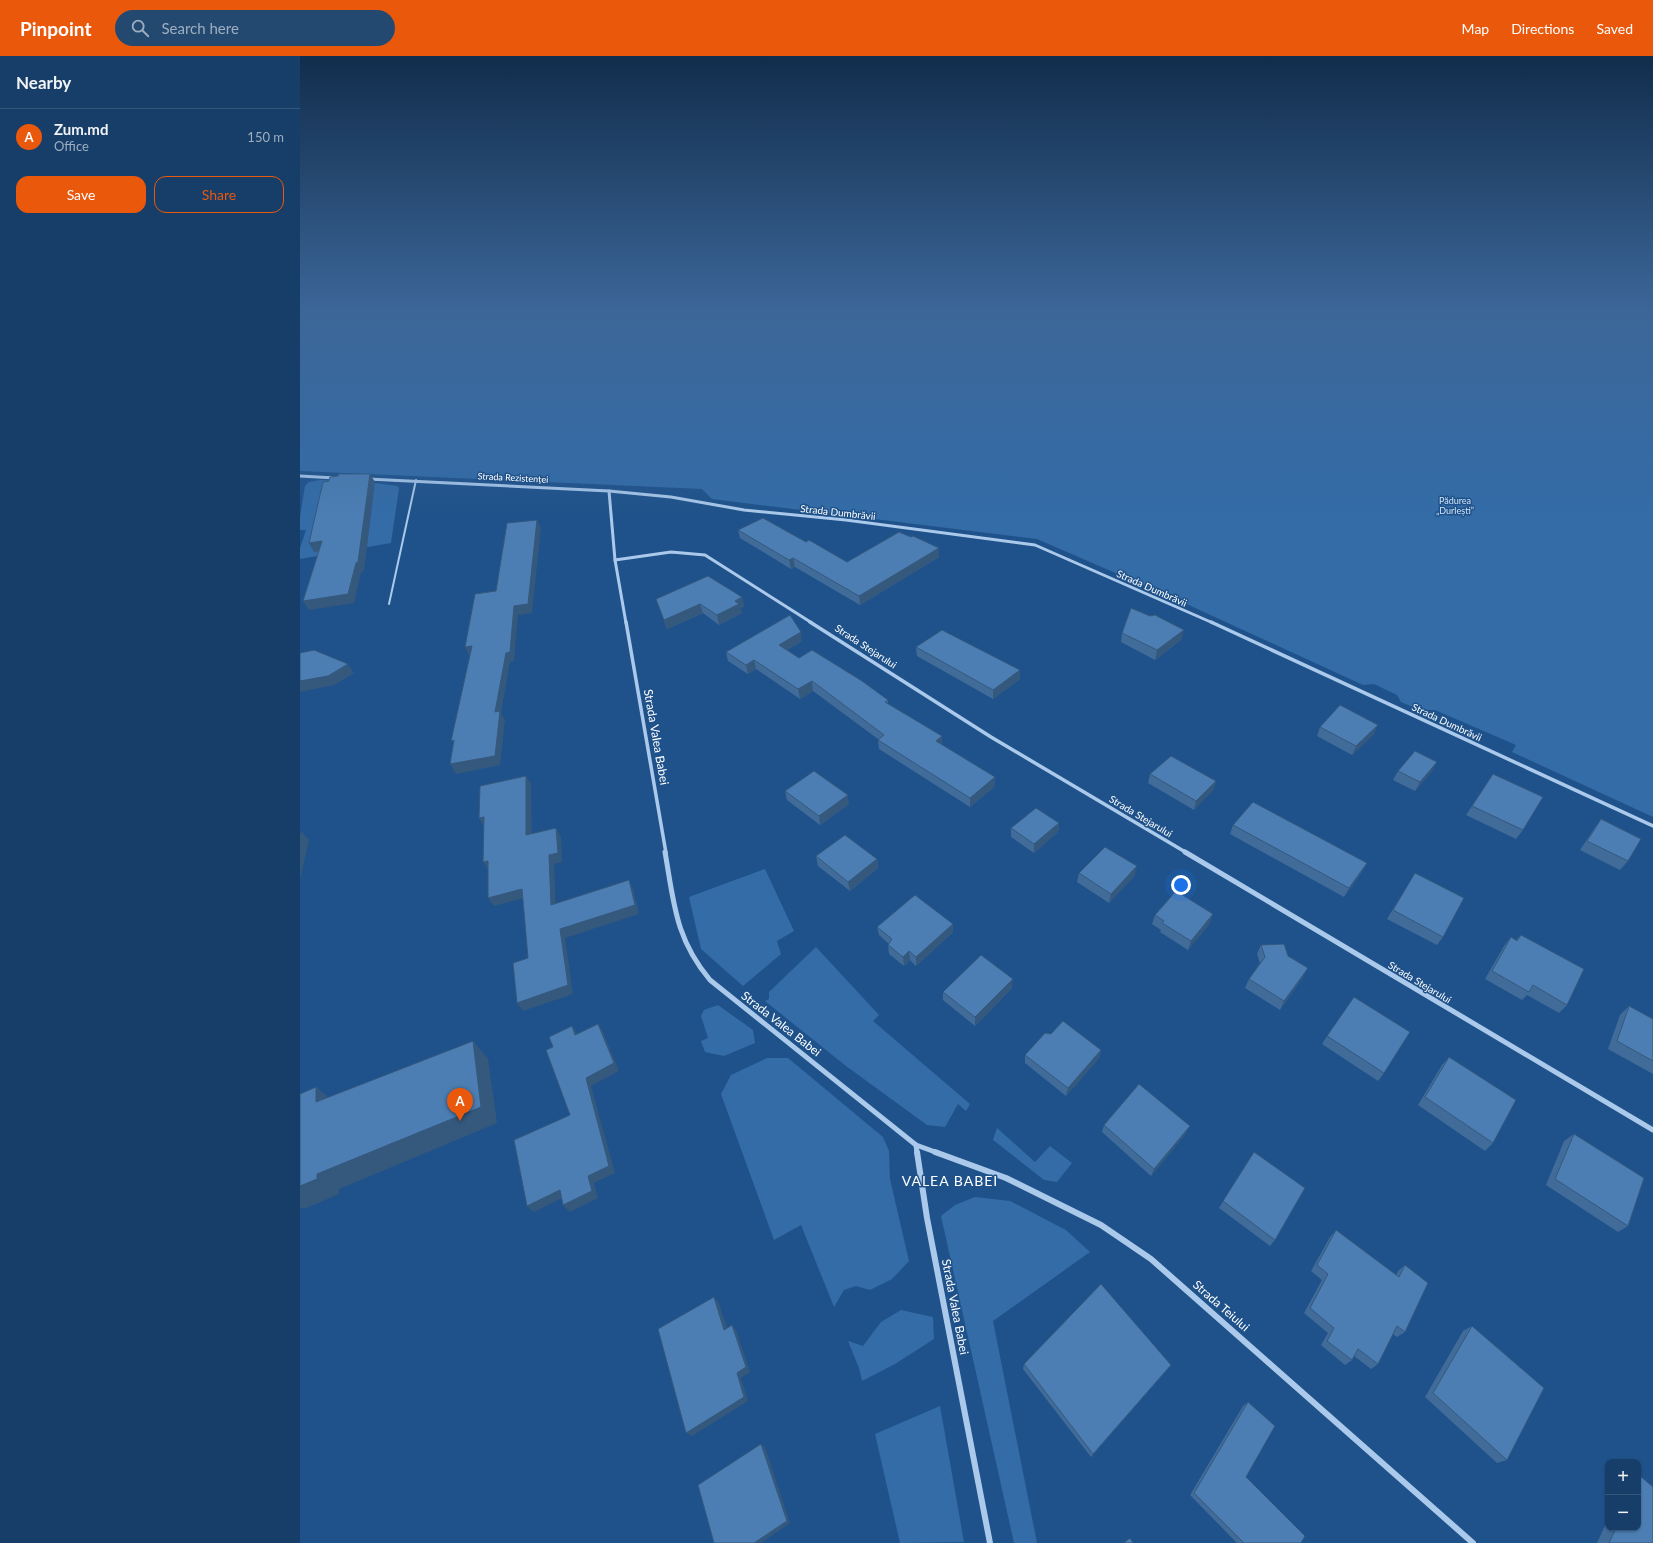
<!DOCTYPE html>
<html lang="en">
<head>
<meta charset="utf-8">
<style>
  body { margin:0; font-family:Lato,sans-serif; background:#244971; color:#f1f3f6 }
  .controls { position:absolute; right:12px; bottom:12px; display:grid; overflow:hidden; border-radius:8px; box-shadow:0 1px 3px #0004 }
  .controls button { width:36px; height:36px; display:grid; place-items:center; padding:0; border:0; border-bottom:1px solid #36577c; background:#173e68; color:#f1f3f6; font:20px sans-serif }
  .you { position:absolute; left:881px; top:829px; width:14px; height:14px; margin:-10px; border:3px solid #fff; border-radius:50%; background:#1a73e8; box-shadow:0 0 0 6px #1a73e833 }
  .badge { display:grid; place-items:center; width:26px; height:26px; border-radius:50%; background:#ea580c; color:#fff; font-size:13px; font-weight:700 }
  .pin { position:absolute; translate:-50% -33px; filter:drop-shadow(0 1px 2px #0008) }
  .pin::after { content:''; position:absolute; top:21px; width:14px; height:12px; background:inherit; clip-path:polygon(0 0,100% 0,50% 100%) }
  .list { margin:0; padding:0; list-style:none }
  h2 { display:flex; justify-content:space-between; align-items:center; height:52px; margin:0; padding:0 16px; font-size:17px }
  h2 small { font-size:13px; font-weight:400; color:#9eaec0 }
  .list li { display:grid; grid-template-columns:26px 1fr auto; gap:12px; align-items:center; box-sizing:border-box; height:56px; padding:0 16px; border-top:1px solid #36577c }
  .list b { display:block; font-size:15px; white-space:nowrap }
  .list p { margin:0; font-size:13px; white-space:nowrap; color:#9eaec0 }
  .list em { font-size:13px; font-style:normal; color:#9eaec0 }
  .actions { display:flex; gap:8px; padding:12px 16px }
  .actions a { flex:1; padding:9px 0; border:1px solid #ea580c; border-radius:12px; text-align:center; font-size:14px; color:#ea580c }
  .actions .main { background:#ea580c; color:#fff }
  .icon { flex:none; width:22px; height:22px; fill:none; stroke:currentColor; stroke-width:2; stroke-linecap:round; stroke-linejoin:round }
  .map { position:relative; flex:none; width:1353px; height:1487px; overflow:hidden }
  header { display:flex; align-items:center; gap:24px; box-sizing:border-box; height:56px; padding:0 20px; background:#ea580c; color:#fff }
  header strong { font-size:19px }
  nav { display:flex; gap:22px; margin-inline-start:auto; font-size:14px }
  .search { width:280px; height:36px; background:#244971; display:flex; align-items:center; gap:10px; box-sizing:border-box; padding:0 14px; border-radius:22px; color:#9eaec0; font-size:15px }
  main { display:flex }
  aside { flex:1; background:#173e68 }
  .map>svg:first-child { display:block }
</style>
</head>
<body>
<header>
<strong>Pinpoint</strong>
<div class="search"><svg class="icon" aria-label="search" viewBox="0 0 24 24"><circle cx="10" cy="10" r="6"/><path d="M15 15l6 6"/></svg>Search here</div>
<nav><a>Map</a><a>Directions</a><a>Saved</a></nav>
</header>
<main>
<aside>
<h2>Nearby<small></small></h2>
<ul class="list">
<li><span class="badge">A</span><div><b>Zum.md</b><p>Office</p></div><em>150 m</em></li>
</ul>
<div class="actions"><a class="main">Save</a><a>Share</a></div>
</aside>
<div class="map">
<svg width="1353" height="1487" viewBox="0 0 1353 1487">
  <rect width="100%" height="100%" fill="#1f528a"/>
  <g fill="#336ca7">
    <polygon points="0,254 1353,254 1353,761 1212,696 1216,689 1135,654 1120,654 1101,646 1097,639 1074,628 1063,629 880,545 737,483 412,443 402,433 0,415"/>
    <polygon points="20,424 68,426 97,430 99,432 91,487 0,503 0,492 6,474 0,474 0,461 5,430 9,426"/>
    <polygon points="465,813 494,875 477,885 481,898 443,930 401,893 389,841"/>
    <polygon points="516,891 579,959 573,965 670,1048 666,1055 658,1048 645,1071 627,1069 546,1010 465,945 469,943 469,936"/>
    <polygon points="418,949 453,974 455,987 424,1000 405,996 401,985 408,982 401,960 404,954"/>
    <polygon points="467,1002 488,1002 583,1081 589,1095 590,1123 609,1205 592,1223 570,1234 556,1230 544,1234 534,1251 501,1169 474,1184 421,1038 431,1019"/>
    <polygon points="697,1072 735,1106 750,1090 772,1107 757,1126 744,1124 693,1084"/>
    <polygon points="675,1141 710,1145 766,1174 790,1196 693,1265 737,1487 714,1487 641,1160 655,1149"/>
    <polygon points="601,1254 633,1261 634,1283 595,1308 562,1325 559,1312 548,1285 563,1290 581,1266"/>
    <polygon points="640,1350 664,1486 600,1487 575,1378"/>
  </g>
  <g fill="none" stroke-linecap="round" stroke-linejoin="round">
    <polyline stroke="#abcaeb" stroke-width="2" points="89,548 116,424"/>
    <g stroke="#abcaeb" stroke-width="3">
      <polyline points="0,420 35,422"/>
      <polyline points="68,423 309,435 371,441 444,454 546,464 735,489 913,567"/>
      <polyline points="309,435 315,504 326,567"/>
      <polyline points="315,504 371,496 405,499 512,567"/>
    </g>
    <g stroke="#abcaeb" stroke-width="3.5">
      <polyline points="326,566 366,797"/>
      <polyline points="510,566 691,681 887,797"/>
      <polyline points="911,566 1353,770"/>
    </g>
    <g stroke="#abcaeb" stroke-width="5">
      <path d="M365 796C374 847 375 882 410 924L616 1089 617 1097"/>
      <polyline points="885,796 1353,1074"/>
      <polyline points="616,1089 638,1097"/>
    </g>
    <g stroke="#abcaeb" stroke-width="6">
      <polyline points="617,1096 627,1162 690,1487"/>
      <polyline points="635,1096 706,1122 801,1169 851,1203 1173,1487"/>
    </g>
  </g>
  <g fill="#416c9a">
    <polygon points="438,474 506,486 547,506 611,481 639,492 639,501 560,549 495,511 491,513 440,482"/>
    <polygon points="442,541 444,550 440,552 442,557 419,569 403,557 367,573 356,543"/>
    <polygon points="822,577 882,583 855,604 821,586"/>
    <polygon points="502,585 487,594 499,602 588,644 588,648 642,689 695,721 694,731 670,751 579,693 578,684 578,683 513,635 500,643 456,613 448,618 428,605 426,596"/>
    <polygon points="616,591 720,614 720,623 693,643 617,600"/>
    <polygon points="1020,671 1074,678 1052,699 1017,680"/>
    <polygon points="1098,715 1132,715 1115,735 1093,724"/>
    <polygon points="850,718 916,725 913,734 894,754 848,727"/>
    <polygon points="485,735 549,748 520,769 487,744"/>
    <polygon points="1172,750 1223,774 1216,783 1166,759"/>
    <polygon points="1301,763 1328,805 1320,814 1280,794 1294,773"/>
    <polygon points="759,767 758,776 734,797 711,781 711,772"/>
    <polygon points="933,769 1067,807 1062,816 1044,841 930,778"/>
    <polygon points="516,800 577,803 578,812 550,835 518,810"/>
    <polygon points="779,817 835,819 809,847 777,826"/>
    <polygon points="1115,817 1143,881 1137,889 1087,863"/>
    <polygon points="855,859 910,867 888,894 860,876 861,874 852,868"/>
    <polygon points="577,871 653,876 616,910 610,904 604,910 589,898 588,889 589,888 579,879"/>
    <polygon points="1221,879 1267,949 1259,957 1227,939 1222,944 1185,923 1204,890 1211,881 1216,884"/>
    <polygon points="961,889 988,900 1003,921 980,954 945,932 949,923 960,907 957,898"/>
    <polygon points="712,932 675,970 643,944 643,936"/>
    <polygon points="1329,950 1353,963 1353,1018 1308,993 1320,959"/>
    <polygon points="1027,980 1084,1017 1078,1025 1022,988"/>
    <polygon points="801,994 799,1002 766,1040 725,1007 725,999"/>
    <polygon points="1149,1001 1193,1087 1185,1095 1118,1049 1142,1009"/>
    <polygon points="804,1069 886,1077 851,1120 802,1076"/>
    <polygon points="1274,1078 1328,1170 1318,1176 1246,1129 1264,1085"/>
    <polygon points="954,1096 975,1184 970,1190 919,1152"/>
    <polygon points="1036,1174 1096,1219 1098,1215 1105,1209 1105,1276 1097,1281 1093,1278 1078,1308 1071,1313 1054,1300 1052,1304 1045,1309 1021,1289 1028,1277 1004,1257 1022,1224 1011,1215 1030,1181"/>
    <polygon points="1172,1270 1207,1404 1197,1407 1125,1341 1163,1275"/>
    <polygon points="724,1308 871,1309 791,1401 723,1313"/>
    <polygon points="948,1346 946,1421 1001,1487 937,1487 890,1439 943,1350"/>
    <polygon points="1339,1419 1353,1487 1297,1487 1308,1463 1308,1472 1338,1472 1338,1420"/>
  </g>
  <g fill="#35587d">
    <polygon points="70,418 75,426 64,515 61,516 54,547 9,554 3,545"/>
    <polygon points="237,464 241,472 232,557 218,559 214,605 210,606 201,657 205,664 200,709 156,718 150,708 195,656 214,550"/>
    <polygon points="22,485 27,494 14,496 9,487"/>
    <polygon points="639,492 639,501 560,549 559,540"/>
    <polygon points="493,502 495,511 491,513 489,504"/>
    <polygon points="442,541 444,550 440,552 442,557 419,569 417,559 435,545"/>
    <polygon points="400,548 403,557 367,573 364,564"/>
    <polygon points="884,574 882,583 855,604 857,594"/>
    <polygon points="501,576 502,585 481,598 479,589"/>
    <polygon points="172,590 170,601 165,591"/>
    <polygon points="454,604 456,613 448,618 446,609"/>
    <polygon points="48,608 54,617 34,629 0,636 0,625"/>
    <polygon points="720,614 720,623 693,643 693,634"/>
    <polygon points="512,625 513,635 500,643 498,633"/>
    <polygon points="1078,669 1074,678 1052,699 1056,690"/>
    <polygon points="642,680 642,690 636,685"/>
    <polygon points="1137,706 1132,715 1115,735 1120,726"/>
    <polygon points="226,720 231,728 232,788 226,779"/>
    <polygon points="695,721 694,731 670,751 670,742"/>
    <polygon points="916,725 913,734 894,754 896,745"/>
    <polygon points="548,739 549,748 520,769 519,760"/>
    <polygon points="184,761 184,771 179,762"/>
    <polygon points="759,767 758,776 734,797 734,788"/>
    <polygon points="256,772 261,781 262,806 254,808 256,858 251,849 249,799"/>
    <polygon points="1,775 9,784 0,824 0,780"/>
    <polygon points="577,803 578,812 550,835 548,826"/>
    <polygon points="188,805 189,815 183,806"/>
    <polygon points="1067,807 1062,816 1044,841 1049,832"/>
    <polygon points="837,810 835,819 809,847 811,838"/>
    <polygon points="329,824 333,833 339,858 265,882 273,938 223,955 217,947 260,873"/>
    <polygon points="222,833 228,841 194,850 188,842"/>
    <polygon points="913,858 910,867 888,894 891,885"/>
    <polygon points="653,868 653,876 616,910 616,901"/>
    <polygon points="609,895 610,904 604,910 603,901"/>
    <polygon points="1008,912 1003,921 980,954 984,945"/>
    <polygon points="713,923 712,932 675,970 675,961"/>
    <polygon points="298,968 303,976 319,1015 291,1030 315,1117 294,1127 298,1142 270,1156 263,1149 288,1120 286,1022"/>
    <polygon points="272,970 277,978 275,979"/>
    <polygon points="173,985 188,1003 197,1067 39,1133 39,1138 4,1153 0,1151 0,1130 17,1118"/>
    <polygon points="801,994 799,1002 766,1040 768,1032"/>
    <polygon points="16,1031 36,1048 16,1046"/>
    <polygon points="890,1070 886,1077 851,1120 854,1113"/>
    <polygon points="260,1134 266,1140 234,1156 227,1150"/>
    <polygon points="414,1241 419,1247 429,1279 424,1274"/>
    <polygon points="432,1269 436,1274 450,1316 441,1322 448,1345 392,1380 386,1377 437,1317"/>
    <polygon points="461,1388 465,1391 490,1467 461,1487 454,1487"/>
  </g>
  <g fill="#4c7eb3" stroke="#35587d">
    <polygon points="39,418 70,418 58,506 56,507 48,538 3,545 22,485 9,487 23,426 29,425 30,421 38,420"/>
    <polygon points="463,462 506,486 509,484 547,506 599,476 611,481 613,480 639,492 559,540 493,502 489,504 438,474"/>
    <polygon points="237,464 228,548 214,550 210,596 206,597 195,656 200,655 195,700 150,708 154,684 151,685 172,590 165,591 175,538 196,535 207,467"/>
    <polygon points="408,520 442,541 435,545 439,548 417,559 400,548 364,564 356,543"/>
    <polygon points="831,552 850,560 855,559 884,574 857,594 822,577"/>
    <polygon points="490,559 501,576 479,589 499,602 512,594 562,625 588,644 585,646 642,680 636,685 695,721 670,742 578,684 584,679 512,625 498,633 454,604 446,609 426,596"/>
    <polygon points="642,574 720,614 693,634 616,591"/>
    <polygon points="14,594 48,608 28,620 0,625 0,597"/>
    <polygon points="1040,649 1078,669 1056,690 1020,671"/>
    <polygon points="1115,695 1137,706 1120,726 1098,715"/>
    <polygon points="871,700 916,725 896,745 850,718"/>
    <polygon points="514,715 548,739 519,760 485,735"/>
    <polygon points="1193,718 1243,741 1223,774 1172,750"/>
    <polygon points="226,720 226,779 256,772 258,797 249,799 251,849 329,824 335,849 260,873 268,929 217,947 213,907 228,902 222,833 188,842 188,805 183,806 184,761 179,762 180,730"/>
    <polygon points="953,746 1067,807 1049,832 933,769"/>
    <polygon points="736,752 759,767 734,788 711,772"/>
    <polygon points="1301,763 1341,783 1328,805 1287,785"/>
    <polygon points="545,779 577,803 548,826 516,800"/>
    <polygon points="805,791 837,810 811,838 779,817"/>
    <polygon points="1115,817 1164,842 1143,881 1093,854"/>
    <polygon points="876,835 913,858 891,885 862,867 864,865 855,859"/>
    <polygon points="615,839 653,868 616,901 609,895 603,901 588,889 592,883 577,871"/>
    <polygon points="1221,879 1284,913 1267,949 1233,929 1229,936 1192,915 1211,881 1217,885"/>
    <polygon points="984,888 988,900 1008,912 984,945 949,923 965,901 961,889"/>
    <polygon points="681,899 713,923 675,961 643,936"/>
    <polygon points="1054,941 1110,976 1084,1017 1027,980"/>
    <polygon points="1329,950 1353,963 1353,1005 1317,985"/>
    <polygon points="763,965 801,994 768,1032 725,999 745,977 751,978"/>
    <polygon points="298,968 314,1007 286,1022 309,1110 288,1120 292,1135 263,1149 260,1134 227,1150 214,1084 270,1059 246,994 253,991 249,981 272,970 275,979"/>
    <polygon points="173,985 181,1051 17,1118 17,1123 0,1130 0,1038 16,1031 16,1046"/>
    <polygon points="1149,1001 1216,1044 1193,1087 1125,1041"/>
    <polygon points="839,1028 890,1070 854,1113 804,1069"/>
    <polygon points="1274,1078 1344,1122 1328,1170 1255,1123"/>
    <polygon points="954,1096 1005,1132 975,1184 923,1145"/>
    <polygon points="1036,1174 1099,1221 1105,1209 1128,1227 1105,1276 1097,1270 1078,1308 1058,1293 1052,1304 1027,1285 1034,1272 1010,1252 1028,1218 1017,1209"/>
    <polygon points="801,1228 871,1309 793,1398 724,1308"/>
    <polygon points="414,1241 424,1274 432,1269 446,1311 437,1317 444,1341 386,1377 358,1273"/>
    <polygon points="1172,1270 1244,1332 1207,1404 1133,1337"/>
    <polygon points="948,1346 975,1370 946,1421 1005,1480 1001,1487 944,1487 894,1437"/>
    <polygon points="461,1388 487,1465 454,1487 414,1487 398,1429"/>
    <polygon points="1339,1419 1353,1431 1353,1487 1309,1487 1316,1472 1338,1472 1338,1422"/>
    <polygon points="830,1482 833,1487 824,1487"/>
  </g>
  <linearGradient id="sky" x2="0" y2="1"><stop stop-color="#112d4c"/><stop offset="0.55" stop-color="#3c6698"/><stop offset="1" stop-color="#3c6698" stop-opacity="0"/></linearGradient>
  <rect width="1353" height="462" fill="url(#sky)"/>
  <g text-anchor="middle" stroke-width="3" stroke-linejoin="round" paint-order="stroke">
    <g font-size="9" fill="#fff" stroke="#1f528a">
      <text transform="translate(213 422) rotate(3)" y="3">Strada Rezistenței</text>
    </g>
    <g font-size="9" fill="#d0e4f8" stroke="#1f528a">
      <text x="1155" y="448">Pădurea<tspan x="1155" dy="10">„Durlești”</tspan></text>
    </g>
    <g font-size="10" fill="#fff" stroke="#1f528a">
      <text transform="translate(538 456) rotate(6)" y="4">Strada Dumbrăvii</text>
      <text transform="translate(852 532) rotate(24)" y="4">Strada Dumbrăvii</text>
      <text transform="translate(566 590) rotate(33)" y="4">Strada Stejarului</text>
      <text transform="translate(1147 666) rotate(25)" y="4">Strada Dumbrăvii</text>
      <text transform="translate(841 760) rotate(31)" y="4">Strada Stejarului</text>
      <text transform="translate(1120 926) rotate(31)" y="4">Strada Stejarului</text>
    </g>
    <g font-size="12" fill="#fff" stroke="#1f528a">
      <text transform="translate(356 681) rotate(80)" y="4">Strada Valea Babei</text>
      <text transform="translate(481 968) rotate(38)" y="4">Strada Valea Babei</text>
      <text transform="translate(921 1250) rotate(41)" y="4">Strada Teiului</text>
      <text transform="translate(655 1251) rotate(79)" y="4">Strada Valea Babei</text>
    </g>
    <g font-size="14" letter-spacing="1" fill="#fff" stroke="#1f528a">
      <text x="650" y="1130">VALEA BABEI</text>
    </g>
  </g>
</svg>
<div class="controls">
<button>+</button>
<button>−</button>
</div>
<div class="you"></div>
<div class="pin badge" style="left:160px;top:1065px">A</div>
</div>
</main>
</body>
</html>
